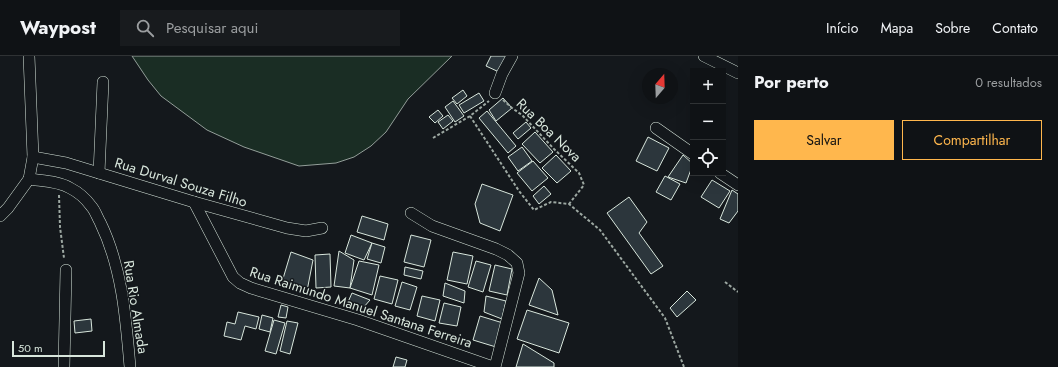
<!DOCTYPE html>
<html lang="pt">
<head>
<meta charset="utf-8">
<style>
  body { margin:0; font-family:Jost,sans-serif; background:#181b1e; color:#f1f3f6 }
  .controls { position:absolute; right:12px; top:12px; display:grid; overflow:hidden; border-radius:0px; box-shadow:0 4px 16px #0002 }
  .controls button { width:36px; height:36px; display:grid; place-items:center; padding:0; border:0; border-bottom:1px solid #2f3234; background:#0f1215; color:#f1f3f6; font:20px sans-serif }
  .compass { position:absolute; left:642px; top:12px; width:36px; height:36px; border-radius:50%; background:#0f1215; box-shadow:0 4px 16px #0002; rotate:19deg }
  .scale { position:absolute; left:12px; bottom:10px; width:93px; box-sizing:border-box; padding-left:4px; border:2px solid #d8e6dc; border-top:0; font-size:11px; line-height:14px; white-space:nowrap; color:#d8e6dc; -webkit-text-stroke:3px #14181c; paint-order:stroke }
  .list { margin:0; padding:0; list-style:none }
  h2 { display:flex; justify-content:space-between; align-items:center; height:52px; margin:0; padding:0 16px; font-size:17px }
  h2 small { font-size:13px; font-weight:400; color:#9b9ea0 }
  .actions { display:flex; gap:8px; padding:12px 16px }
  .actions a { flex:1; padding:9px 0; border:1px solid #ffb74d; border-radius:0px; text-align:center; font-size:14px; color:#ffb74d }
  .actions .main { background:#ffb74d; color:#111 }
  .icon { flex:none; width:22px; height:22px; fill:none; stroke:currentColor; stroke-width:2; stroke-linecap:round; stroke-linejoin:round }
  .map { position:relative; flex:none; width:738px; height:311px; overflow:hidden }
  header { display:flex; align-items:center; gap:24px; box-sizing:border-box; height:56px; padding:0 20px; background:#0f1215; border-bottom:1px solid #2f3234 }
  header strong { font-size:19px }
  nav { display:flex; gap:22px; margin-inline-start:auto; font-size:14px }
  .search { width:280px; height:36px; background:#181b1e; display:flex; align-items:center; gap:10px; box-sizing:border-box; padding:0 14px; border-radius:0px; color:#9b9ea0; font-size:15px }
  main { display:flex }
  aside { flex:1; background:#0f1215 }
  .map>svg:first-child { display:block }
</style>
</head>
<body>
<header>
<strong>Waypost</strong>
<div class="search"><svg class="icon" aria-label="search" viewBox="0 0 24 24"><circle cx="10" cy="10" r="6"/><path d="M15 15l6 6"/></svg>Pesquisar aqui</div>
<nav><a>Início</a><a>Mapa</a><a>Sobre</a><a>Contato</a></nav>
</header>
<main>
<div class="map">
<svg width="738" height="311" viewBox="0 0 738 311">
  <rect width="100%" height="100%" fill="#14181c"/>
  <polygon fill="#1a2d24" stroke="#939e99" points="132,0 452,0 408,43 386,76 371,90 354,101 336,107 299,110 244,91 207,74 161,40 148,24"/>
  <g fill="#2c363c" stroke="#d8e6dc">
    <polygon points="491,0 507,0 499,16 486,10"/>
    <polygon points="463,34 467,40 457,48 452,42"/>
    <polygon points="479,37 484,45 464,57 459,49"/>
    <polygon points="503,42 512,52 496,65 489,54"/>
    <polygon points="453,45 464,60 455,66 445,51"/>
    <polygon points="438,54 443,60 435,67 429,61"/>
    <polygon points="487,55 516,90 508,97 479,62"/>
    <polygon points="448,59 453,65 443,73 438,66"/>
    <polygon points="526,66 531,72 518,83 513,77"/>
    <polygon points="535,76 553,96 540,107 522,88"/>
    <polygon points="648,81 669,92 657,115 636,105"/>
    <polygon points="522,91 532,105 518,115 508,101"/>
    <polygon points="556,99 571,115 557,127 542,112"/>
    <polygon points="683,99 693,108 686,127 668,121"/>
    <polygon points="533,105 548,122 532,135 517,117"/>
    <polygon points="665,120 680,128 671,144 656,136"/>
    <polygon points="712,124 730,135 719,152 701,141"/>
    <polygon points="482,128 513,139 500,175 480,167 475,148"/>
    <polygon points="544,130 551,138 539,148 533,140"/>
    <polygon points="732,134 738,138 738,155 729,167 720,163"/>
    <polygon points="629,141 647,166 639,177 663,210 651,218 607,157"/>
    <polygon points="362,160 388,168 384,184 357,176"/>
    <polygon points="351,179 372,187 364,204 345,197"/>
    <polygon points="411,179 431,184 424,211 404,206"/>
    <polygon points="372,187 385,191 381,207 367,203"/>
    <polygon points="339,195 354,204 350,232 334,230"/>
    <polygon points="291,196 313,204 307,235 282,226"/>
    <polygon points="453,196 473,200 467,228 447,224"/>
    <polygon points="330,198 331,231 316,232 315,199"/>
    <polygon points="359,205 379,209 372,239 350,232"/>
    <polygon points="476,205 491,209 483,236 468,231"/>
    <polygon points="495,209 512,213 507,239 489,235"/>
    <polygon points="405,211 423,215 421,223 404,219"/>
    <polygon points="380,220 398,224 392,248 374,243"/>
    <polygon points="539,222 552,234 558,259 529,249"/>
    <polygon points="402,226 417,231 410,254 395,250"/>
    <polygon points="445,227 465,235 464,247 443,240"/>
    <polygon points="687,235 696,244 677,261 670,252"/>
    <polygon points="352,237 370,244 363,252 348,246"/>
    <polygon points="422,240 440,244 435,265 417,260"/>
    <polygon points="486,240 506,245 502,263 484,256"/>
    <polygon points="444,247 461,251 457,270 439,267"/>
    <polygon points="281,249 288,251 286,262 278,261"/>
    <polygon points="527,254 569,267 559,297 517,283"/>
    <polygon points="238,256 259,261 256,273 245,270 241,284 224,280 227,266 235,268"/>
    <polygon points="262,259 273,262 270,276 259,273"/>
    <polygon points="480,260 503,267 496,291 473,284"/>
    <polygon points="91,263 92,275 75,277 74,265"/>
    <polygon points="274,264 285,267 276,298 265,295"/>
    <polygon points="287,265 298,267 290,298 280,295"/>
    <polygon points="523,288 554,307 554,311 516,311"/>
    <polygon points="396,301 407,304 405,311 393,311"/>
  </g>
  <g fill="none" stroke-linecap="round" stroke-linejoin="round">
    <g stroke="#d8e6dc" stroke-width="12">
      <g id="street">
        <polyline points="704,0 738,17"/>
        <polyline points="495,37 502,18 512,0"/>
        <polyline points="656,72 693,98"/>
        <polyline points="33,101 66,107 194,146 287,172 306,175 322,172"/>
        <polyline points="99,117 103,26"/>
        <polyline points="720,117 738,129"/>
        <path d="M29 123C42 125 59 125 70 132 78 136 86 143 91 150 95 154 97 161 100 166 122 211 126 262 130 311"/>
        <polyline points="194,146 233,221 240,227 251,232 358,264 493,311"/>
        <polyline points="411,157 432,170 496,193 508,199 517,207 519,217 495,311"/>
        <polyline points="0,160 8,152 29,123 33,101 29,0"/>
        <polyline points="64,311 66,214"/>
      </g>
    </g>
    <g stroke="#9da8a2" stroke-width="2" stroke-dasharray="3 2" stroke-linecap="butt">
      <polyline points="503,44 512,52 522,59 554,93 579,117 584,129 569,148"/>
      <polyline points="470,60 519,135 534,154 551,146 569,148 600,174 665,262 684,311"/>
      <polyline points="433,82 470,60 489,45"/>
      <polyline points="59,139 60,171 64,202"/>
      <polyline points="725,226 738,236"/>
    </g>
    <use href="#street" stroke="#14181c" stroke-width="11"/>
  </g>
  <g text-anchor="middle" stroke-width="3" stroke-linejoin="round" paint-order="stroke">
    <g font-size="14" fill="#d8e6dc" stroke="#14181c">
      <text transform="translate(549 74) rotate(44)" y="5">Rua Boa Nova</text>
      <text transform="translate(181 126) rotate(17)" y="5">Rua Durval Souza Filho</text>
      <text transform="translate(136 251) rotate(81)" y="5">Rua Rio Almada</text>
      <text transform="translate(361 251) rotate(18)" y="5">Rua Raimundo Manuel Santana Ferreira</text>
    </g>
  </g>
</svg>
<div class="controls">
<button>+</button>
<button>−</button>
<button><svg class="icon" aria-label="locate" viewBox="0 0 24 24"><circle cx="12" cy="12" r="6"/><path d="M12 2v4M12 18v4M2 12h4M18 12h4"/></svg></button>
</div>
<svg class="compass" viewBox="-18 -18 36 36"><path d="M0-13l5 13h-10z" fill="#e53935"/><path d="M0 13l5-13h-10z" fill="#9b9ea0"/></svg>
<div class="scale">50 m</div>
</div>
<aside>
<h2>Por perto<small>0 resultados</small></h2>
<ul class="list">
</ul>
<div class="actions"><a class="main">Salvar</a><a>Compartilhar</a></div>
</aside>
</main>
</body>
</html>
